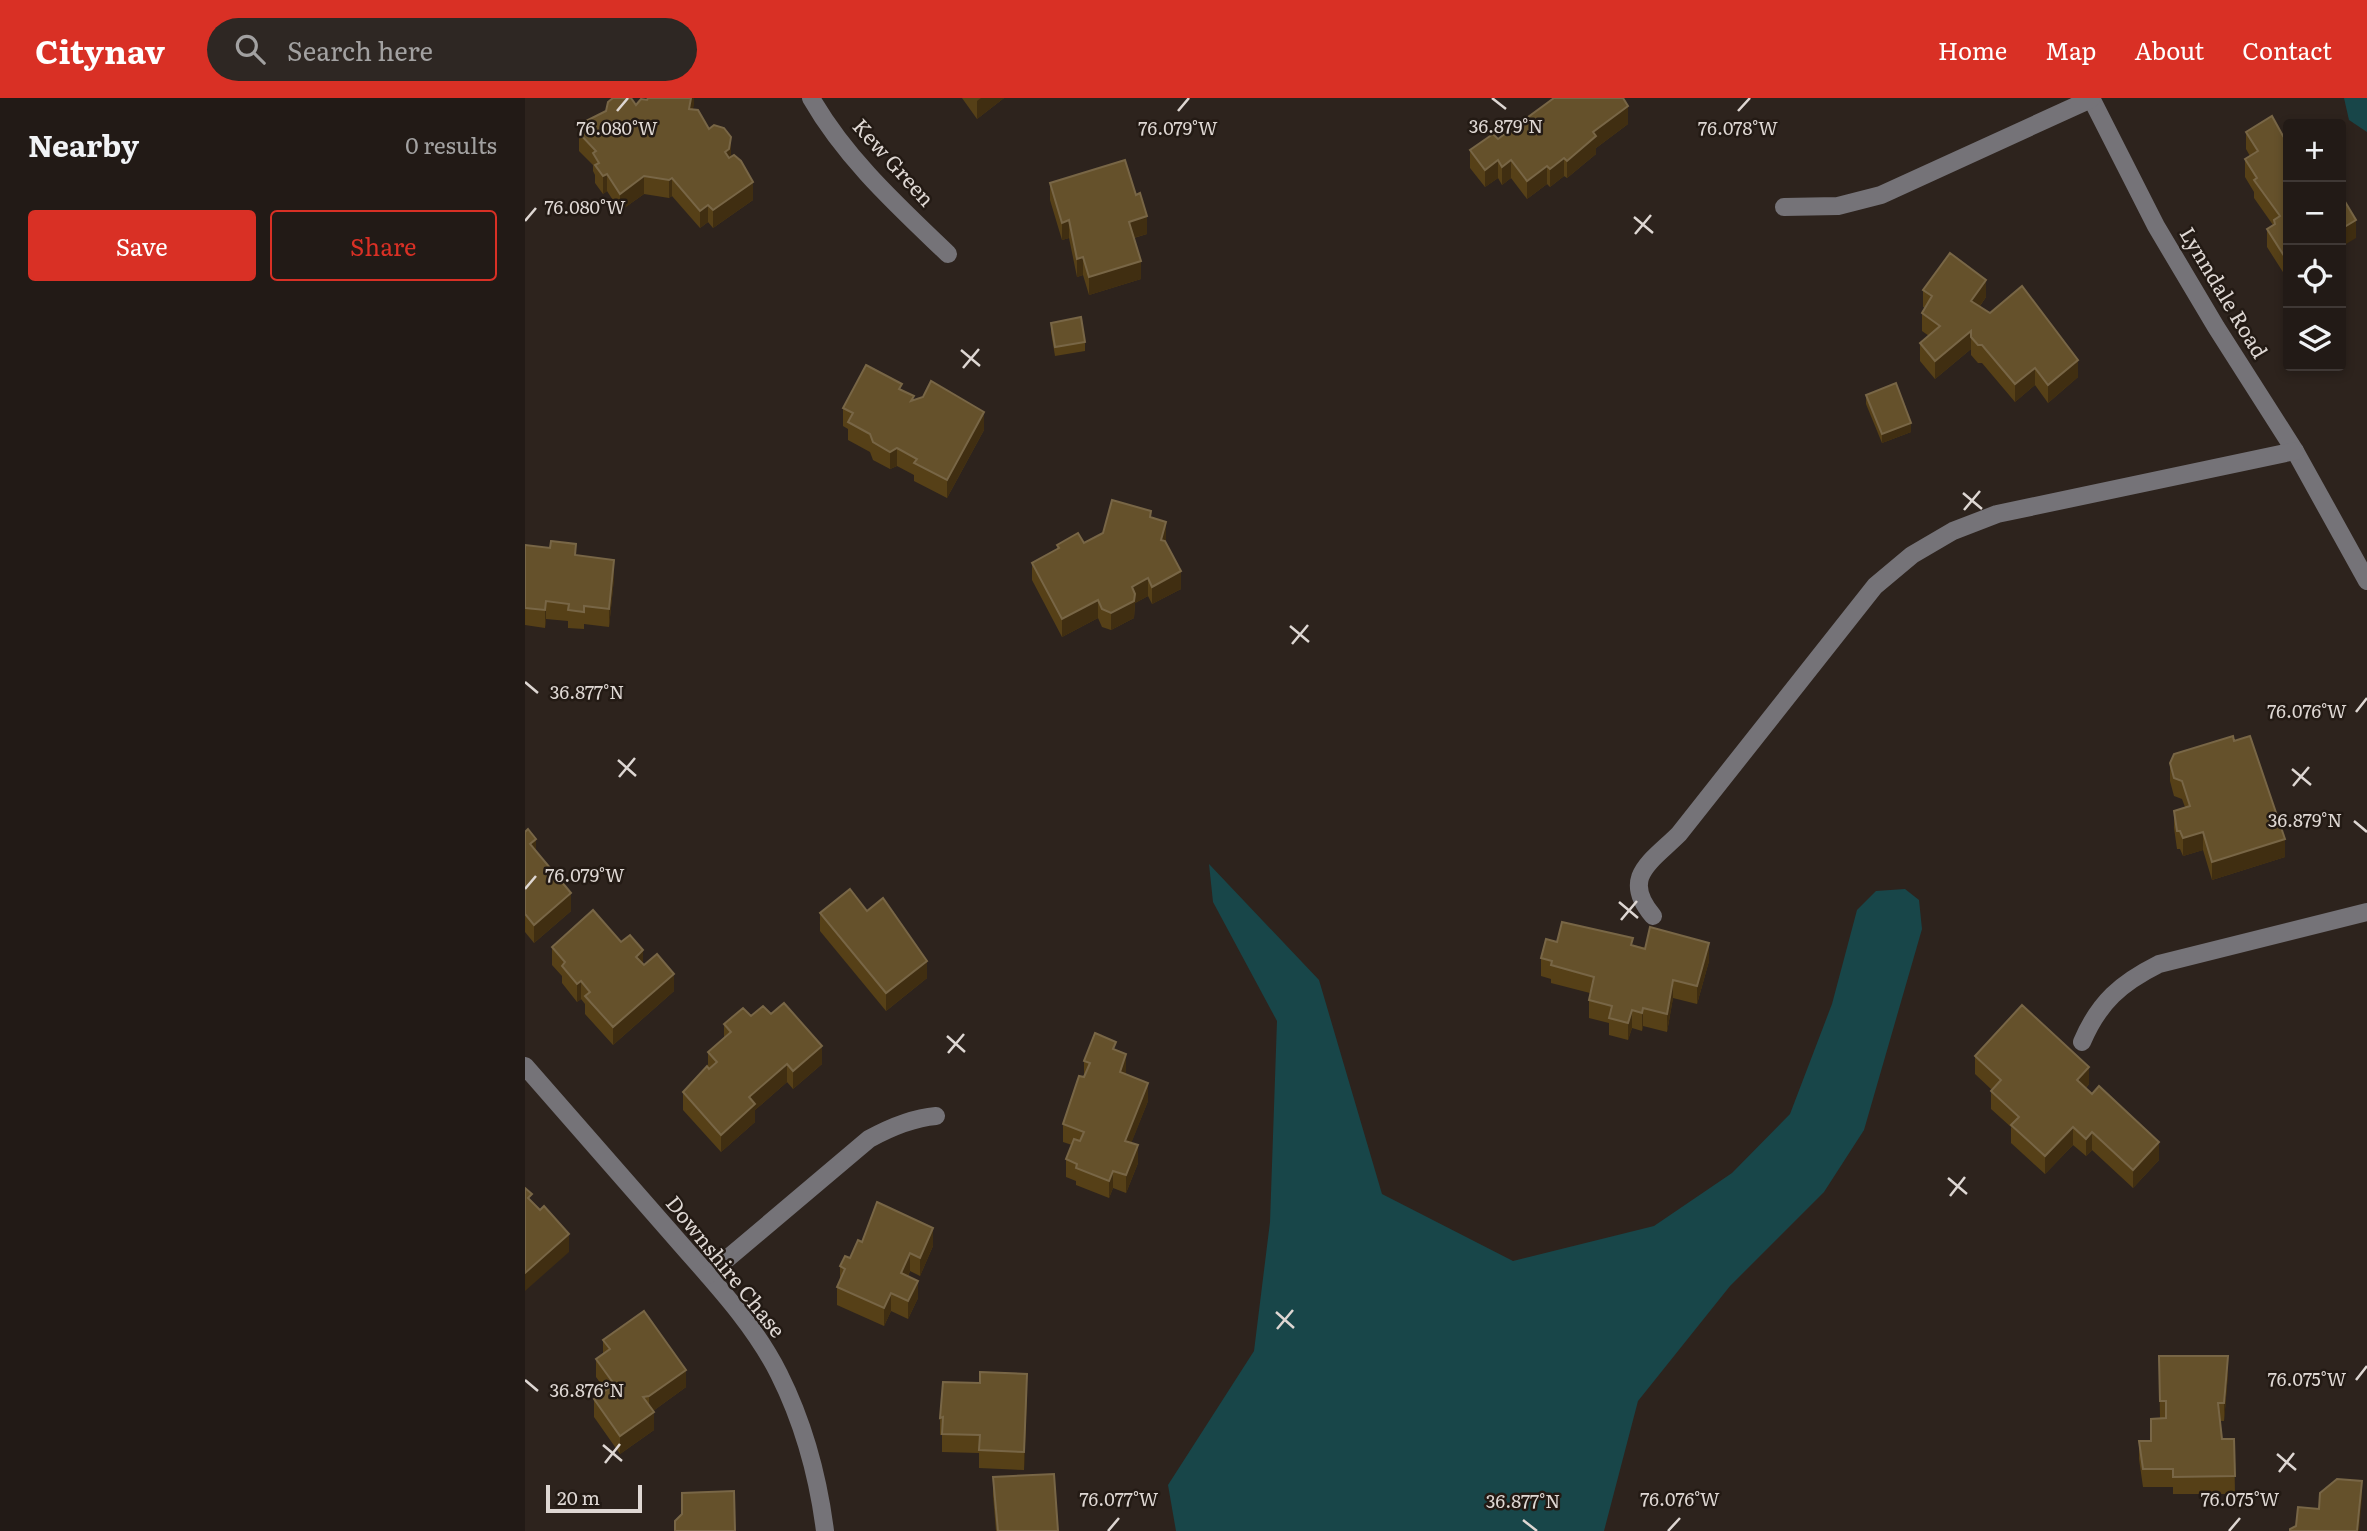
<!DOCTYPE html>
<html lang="en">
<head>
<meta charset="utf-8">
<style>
  body { margin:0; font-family:Literata,serif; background:#2e2723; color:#f1f3f6 }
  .controls { position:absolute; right:21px; top:21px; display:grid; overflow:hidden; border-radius:7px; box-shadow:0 4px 10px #0003 }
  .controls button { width:63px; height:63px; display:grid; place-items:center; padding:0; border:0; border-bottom:2px solid #3f3835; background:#221a16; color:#f1f3f6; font:35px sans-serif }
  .scale { position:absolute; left:21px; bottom:18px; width:96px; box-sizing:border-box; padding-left:7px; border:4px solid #ded7d3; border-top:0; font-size:19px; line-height:24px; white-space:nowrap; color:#ded7d3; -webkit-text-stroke:5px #231a14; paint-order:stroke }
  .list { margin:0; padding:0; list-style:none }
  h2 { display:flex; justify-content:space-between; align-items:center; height:91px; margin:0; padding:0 28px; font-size:30px }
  h2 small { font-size:23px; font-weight:400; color:#a2a1a1 }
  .actions { display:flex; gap:14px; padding:21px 28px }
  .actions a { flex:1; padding:16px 0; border:2px solid #d93025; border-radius:7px; text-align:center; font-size:24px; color:#d93025 }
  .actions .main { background:#d93025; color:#fff }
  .icon { flex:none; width:38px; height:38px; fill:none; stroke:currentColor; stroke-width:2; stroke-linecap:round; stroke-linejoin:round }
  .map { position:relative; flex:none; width:1842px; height:1433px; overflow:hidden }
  header { display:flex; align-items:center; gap:42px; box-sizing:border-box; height:98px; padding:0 35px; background:#d93025; color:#fff }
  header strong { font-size:33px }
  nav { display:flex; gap:38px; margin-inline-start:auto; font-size:24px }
  .search { width:490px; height:63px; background:#2e2723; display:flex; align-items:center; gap:18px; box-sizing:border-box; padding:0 24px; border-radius:38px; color:#a2a1a1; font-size:26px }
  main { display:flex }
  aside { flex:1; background:#221a16 }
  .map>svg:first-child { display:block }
</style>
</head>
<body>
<header>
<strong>Citynav</strong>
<div class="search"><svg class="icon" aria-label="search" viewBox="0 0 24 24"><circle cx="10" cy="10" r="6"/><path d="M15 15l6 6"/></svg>Search here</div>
<nav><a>Home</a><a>Map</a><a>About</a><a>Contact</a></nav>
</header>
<main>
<aside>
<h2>Nearby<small>0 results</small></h2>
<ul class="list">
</ul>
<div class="actions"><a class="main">Save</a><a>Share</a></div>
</aside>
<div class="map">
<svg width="1842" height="1433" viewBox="0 0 1842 1433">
  <rect width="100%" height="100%" fill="#2d231d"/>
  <g fill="#184649">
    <polygon points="1819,0 1842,0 1842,34 1824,22"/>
    <polygon points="684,766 794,882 857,1096 988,1163 1129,1128 1207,1075 1265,1016 1307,906 1332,812 1351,793 1380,791 1394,802 1397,831 1339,1032 1299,1094 1205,1188 1113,1303 1079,1433 651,1433 643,1387 729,1253 745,1124 752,923 688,804"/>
  </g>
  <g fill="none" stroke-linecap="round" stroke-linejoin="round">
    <g stroke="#757378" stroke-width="18">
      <path d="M286 0C321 61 373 108 423 156"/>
      <polyline points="1566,0 1631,128 1691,229 1770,353 1842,483"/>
      <polyline points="1259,109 1313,108 1356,97 1566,1"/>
      <path d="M1128 818C1095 779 1126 764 1154 736L1350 488 1387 457 1428 433 1472 416 1770 353"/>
      <path d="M1557 944C1574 904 1596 885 1634 866L1842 814"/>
      <path d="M0 968C49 1024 98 1080 147 1136 185 1180 228 1224 254 1276 279 1326 293 1378 300 1433"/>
      <path d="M183 1177 344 1041C366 1029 387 1020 411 1018"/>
    </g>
  </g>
  <g fill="#564017">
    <polygon points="169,0 168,11 205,60 228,102 188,130 183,124 175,130 147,98 144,100 119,96 95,113 82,93 78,96 70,85 70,77 68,73 68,67 54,53 54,35 111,7 122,2"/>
    <polygon points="437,0 479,0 452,21"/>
    <polygon points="1103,26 1071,50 1071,56 1042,80 1039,78 1025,89 1022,86 1002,101 986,80 977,87 973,80 960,89 945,70 945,52"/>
    <polygon points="1721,34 1758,38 1763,34 1763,182 1742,149 1742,131 1748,127 1729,100 1729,94 1720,79 1720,61 1725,58 1721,51"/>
    <polygon points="525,85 622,136 609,140 616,181 564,197 558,177 552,179 544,140 537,142 525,102"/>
    <polygon points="1398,192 1461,199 1455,208 1553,279 1523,305 1510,287 1490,304 1457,265 1453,265 1446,257 1446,251 1410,281 1395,263 1395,245 1404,238 1397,233 1397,215 1400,210 1398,209"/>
    <polygon points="526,225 560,244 560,253 530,258 526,234"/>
    <polygon points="377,292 389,302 459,332 422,400 389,383 389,377 372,368 365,371 348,362 345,354 323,342 323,331 318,328 318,310"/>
    <polygon points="1341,297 1386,334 1357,345 1341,306"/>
    <polygon points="626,419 641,442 640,444 656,491 627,506 623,498 610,505 609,520 586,532 577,529 573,520 537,539 507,482 507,465 532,451 532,447 559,445"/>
    <polygon points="0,447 51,458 89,480 84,529 59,526 59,531 43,530 43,523 21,521 20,530 0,527"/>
    <polygon points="1709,643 1760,759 1687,782 1678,752 1658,758 1655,751 1652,751 1649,730 1649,713 1660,709 1657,701 1649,698 1645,683 1645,665"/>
    <polygon points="0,734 46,813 9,845 0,834"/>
    <polygon points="342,813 402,880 361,913 295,833 295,815"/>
    <polygon points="96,844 118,866 149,893 88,947 60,916 60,906 56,901 52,904 37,885 37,878 27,867 27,849"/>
    <polygon points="1032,844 1108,847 1184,863 1172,906 1148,900 1142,934 1118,928 1117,933 1107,930 1103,942 1084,937 1084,925 1064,920 1064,902 1065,895 1026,885 1026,881 1016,878 1016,860"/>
    <polygon points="246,916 297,966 268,991 262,984 230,1012 230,1024 196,1054 158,1012 158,994 183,969 183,954 199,940 199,926 226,918"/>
    <polygon points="591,952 601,974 600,976 623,1003 606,1045 613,1065 601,1095 588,1090 584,1100 551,1087 551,1083 541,1079 541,1061 547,1047 538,1044 538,1026 559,979 559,963"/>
    <polygon points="1450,958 1564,986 1561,990 1634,1062 1608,1090 1567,1052 1561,1058 1548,1047 1520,1076 1486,1045 1486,1029 1466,1011 1466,993 1467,992 1450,976"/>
    <polygon points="337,1144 408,1148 395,1178 385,1173 383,1178 393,1200 383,1221 366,1213 359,1228 312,1207 312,1189 315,1182 315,1168 325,1160"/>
    <polygon points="78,1242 161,1289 128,1313 129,1332 95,1356 69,1319 69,1301 81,1293 71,1279 71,1261 78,1256"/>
    <polygon points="1634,1258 1703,1276 1699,1323 1695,1323 1697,1341 1709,1341 1710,1396 1648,1396 1648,1389 1618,1389 1614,1361 1614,1343 1626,1343 1635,1320"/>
    <polygon points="502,1293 499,1372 454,1370 454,1355 417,1354 417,1337 415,1337 415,1320"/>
    <polygon points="468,1379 533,1433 471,1433 468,1397"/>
  </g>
  <g fill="#402e11">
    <polygon points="166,0 169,0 169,6 164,28 164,11"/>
    <polygon points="456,0 479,0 452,21 452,3"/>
    <polygon points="1103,8 1103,26 1071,50 1071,56 1042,80 1042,63 1068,34"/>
    <polygon points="206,39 206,57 204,69 200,54"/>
    <polygon points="1039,60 1039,78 1025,89 1025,71"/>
    <polygon points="973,62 973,80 960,89 960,72"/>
    <polygon points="986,62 986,80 977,87 977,69"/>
    <polygon points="1022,68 1022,86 1002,101 1002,83"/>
    <polygon points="82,76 82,93 78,96 78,78"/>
    <polygon points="119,78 119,96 95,113 95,96"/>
    <polygon points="147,80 147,98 144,100 144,82"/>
    <polygon points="228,84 228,102 188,130 188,112"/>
    <polygon points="183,107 183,124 175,130 175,113"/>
    <polygon points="622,118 622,136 604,141 604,124"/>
    <polygon points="544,122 544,140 537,142 537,125"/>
    <polygon points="1831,122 1831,140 1816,149 1816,131"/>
    <polygon points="558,159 558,177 552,179 552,161"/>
    <polygon points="616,163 616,181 564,197 564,179"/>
    <polygon points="1461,182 1461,199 1446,220 1446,203"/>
    <polygon points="1446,233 1446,251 1410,281 1410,263"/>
    <polygon points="1553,262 1553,279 1523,305 1523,287"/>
    <polygon points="1510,270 1510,287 1490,304 1490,286"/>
    <polygon points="459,314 459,332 422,400 422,382"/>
    <polygon points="1386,325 1386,334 1357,345 1357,336"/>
    <polygon points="372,350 372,368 365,371 365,354"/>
    <polygon points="641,424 641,442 636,460 636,442"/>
    <polygon points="89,462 89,480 84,529 84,511"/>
    <polygon points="656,473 656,491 627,506 627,489"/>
    <polygon points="623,480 623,498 610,505 609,520 586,532 586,515 607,489"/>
    <polygon points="573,502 573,520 537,539 537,521"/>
    <polygon points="21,503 21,521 20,530 20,512"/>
    <polygon points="1678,734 1678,752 1658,758 1658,740"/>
    <polygon points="11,741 11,759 5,746"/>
    <polygon points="1760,741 1760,759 1687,782 1687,764"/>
    <polygon points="46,795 46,813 9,845 9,827"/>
    <polygon points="1184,845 1184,863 1172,906 1172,888"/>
    <polygon points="118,852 118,870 111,859"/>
    <polygon points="402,863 402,880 361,913 361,895"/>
    <polygon points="149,876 149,893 88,947 88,929"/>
    <polygon points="1148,882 1148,900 1142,934 1142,916"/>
    <polygon points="56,883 56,901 52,904 52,886"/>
    <polygon points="1118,910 1118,928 1117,933 1117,915"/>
    <polygon points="1107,912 1107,930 1103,942 1103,925"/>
    <polygon points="297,948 297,966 268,991 268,973"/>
    <polygon points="601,956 601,974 595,991 595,974"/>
    <polygon points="262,966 262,984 230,1012 230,1024 196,1054 196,1037 224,999"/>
    <polygon points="1564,969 1564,986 1552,999 1552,982"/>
    <polygon points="623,985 623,1003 600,1061 600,1043"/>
    <polygon points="1548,1029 1548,1047 1520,1076 1520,1058"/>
    <polygon points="1567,1034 1567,1052 1561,1058 1561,1041"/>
    <polygon points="1634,1044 1634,1062 1608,1090 1608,1072"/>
    <polygon points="613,1047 613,1065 601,1095 601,1077"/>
    <polygon points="588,1073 588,1090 584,1100 584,1083"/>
    <polygon points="408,1130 408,1148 395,1178 395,1160"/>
    <polygon points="44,1136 44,1154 0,1193 0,1175"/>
    <polygon points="385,1155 385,1173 376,1192 376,1175"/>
    <polygon points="393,1183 393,1200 383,1221 383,1203"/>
    <polygon points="366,1195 366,1213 359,1228 359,1210"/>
    <polygon points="1703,1258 1703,1276 1699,1323 1699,1305"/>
    <polygon points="161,1272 161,1289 124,1316 124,1298"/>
    <polygon points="502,1276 502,1293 499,1372 499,1354"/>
    <polygon points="129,1314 129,1332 95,1356 95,1338"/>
    <polygon points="1837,1383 1837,1401 1834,1433 1832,1433"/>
  </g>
  <g fill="#65512b" stroke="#786646" stroke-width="2">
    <polygon points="88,0 106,0 111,7 116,1 122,2 123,0 166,0 164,11 173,12 184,31 189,27 199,30 206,39 204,51 200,54 204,60 209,57 216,63 228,84 188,112 183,107 175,113 147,80 144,82 119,78 95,96 82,76 78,78 70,67 74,65 68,55 71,53 54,35 57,25 81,13 83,4"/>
    <polygon points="1029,0 1098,0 1103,8 1068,34 1071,38 1042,63 1039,60 1025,71 1022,68 1002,83 986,62 977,69 973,62 960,72 945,52 968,36 973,41"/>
    <polygon points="1747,18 1758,38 1763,34 1763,164 1742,131 1750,126 1749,122 1755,118 1729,82 1732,80 1720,61 1733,53 1721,34"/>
    <polygon points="600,62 611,97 615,95 622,118 604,124 616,163 564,179 558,159 552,161 544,122 537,125 525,85"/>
    <polygon points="1816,97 1831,122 1816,131"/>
    <polygon points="1425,155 1461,182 1446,203 1465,215 1497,188 1553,262 1523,287 1510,270 1490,286 1457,247 1453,247 1446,239 1446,233 1410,263 1395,245 1415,228 1397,215 1407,198 1398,192"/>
    <polygon points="556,219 560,244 530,249 526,225"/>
    <polygon points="341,267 377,286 374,291 389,298 386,303 398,299 406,283 459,314 422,382 389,365 392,361 372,350 365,354 348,344 345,336 323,324 328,315 318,310"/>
    <polygon points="1371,285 1386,325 1357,336 1341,297"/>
    <polygon points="587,402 626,413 625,419 641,424 636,442 640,443 656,473 627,489 623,480 607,489 610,496 609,503 586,515 577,511 573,502 537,521 507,465 534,450 532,447 553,435 559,445 578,435"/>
    <polygon points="26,443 51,446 50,457 89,462 84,511 59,508 59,514 43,512 44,506 21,503 20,512 0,510 0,447 25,450"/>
    <polygon points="1708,638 1709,643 1725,638 1760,741 1687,764 1678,734 1658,740 1655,733 1652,733 1649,713 1665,708 1657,683 1649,680 1645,665 1649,656"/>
    <polygon points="3,731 11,741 5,746 46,795 9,827 0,816 0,734"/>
    <polygon points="325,791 342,813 358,800 402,863 361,895 295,815"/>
    <polygon points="68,812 96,844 105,837 118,852 111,859 119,867 132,856 149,876 88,929 60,898 65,894 56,883 52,886 37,868 40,864 27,849"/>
    <polygon points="1037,824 1108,840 1106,847 1120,851 1125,829 1184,845 1172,888 1148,882 1142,916 1118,910 1117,915 1107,912 1103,925 1084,920 1087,908 1064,902 1069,879 1026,867 1027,863 1016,860 1021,841 1032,844"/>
    <polygon points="259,905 297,948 268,973 262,966 224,999 230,1006 196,1037 158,994 182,968 184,971 192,964 183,954 206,934 199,926 218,910 226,918 238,908 246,916"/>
    <polygon points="1497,907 1564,969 1552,982 1567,996 1574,988 1634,1044 1608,1072 1567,1034 1561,1041 1548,1029 1520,1058 1486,1027 1494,1019 1466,993 1476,982 1450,958"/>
    <polygon points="570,935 591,944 588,951 601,956 595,974 623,985 600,1043 613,1047 601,1077 588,1073 584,1083 551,1070 552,1066 541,1061 549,1041 555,1043 559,1034 538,1026 554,978 559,979 565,965 559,963"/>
    <polygon points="0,1090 7,1096 3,1100 15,1112 19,1108 44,1136 0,1175"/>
    <polygon points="352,1104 408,1130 395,1160 385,1155 376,1175 393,1183 383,1203 366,1195 359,1210 312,1189 320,1171 315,1168 320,1158 325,1160 333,1142 337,1144"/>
    <polygon points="119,1213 161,1272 124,1298 118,1299 129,1314 95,1338 69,1301 89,1286 71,1261 85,1251 78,1242"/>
    <polygon points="1634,1258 1703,1258 1699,1305 1693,1305 1697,1341 1709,1341 1710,1378 1648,1379 1648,1371 1618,1371 1614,1343 1626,1343 1626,1321 1641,1320 1641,1303 1635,1303"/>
    <polygon points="455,1274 502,1276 499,1354 454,1352 455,1337 417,1336 418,1319 415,1320 418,1284 455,1285"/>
    <polygon points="529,1376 533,1433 473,1433 468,1379"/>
    <polygon points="1812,1381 1837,1383 1832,1433 1765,1433 1765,1431 1771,1428 1773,1409 1794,1411 1795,1395"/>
    <polygon points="209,1393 210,1433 150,1433 150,1423 157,1416 157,1395"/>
  </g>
  <path fill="none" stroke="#ded7d3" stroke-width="2.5" d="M967 0 981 11M92 13 103 0M653 13 664 0M1213 13 1225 0M1109 119 1128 135M0 123 11 110M1110 136 1126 117M436 252 455 268M438 270 454 251M1438 395 1457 411M1439 412 1455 393M765 528 784 544M767 546 783 527M0 584 13 595M1831 614 1842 600M93 662 111 678M1767 671 1786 687M94 679 110 660M1768 688 1784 669M1829 723 1842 734M0 791 11 778M1094 804 1113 820M1096 822 1112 803M422 938 440 954M423 955 439 936M1423 1080 1442 1096M1425 1098 1440 1079M751 1214 769 1230M752 1231 768 1212M0 1282 13 1293M1831 1282 1842 1268M78 1347 97 1363M1752 1356 1771 1372M80 1365 95 1346M1754 1374 1769 1355M998 1422 1012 1433M583 1433 594 1420M1143 1433 1155 1420M1704 1433 1715 1420"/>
  <g text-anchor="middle" stroke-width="5" stroke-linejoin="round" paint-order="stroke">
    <g font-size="21" fill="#ded7d3" stroke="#231a14">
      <text transform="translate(368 65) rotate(48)" y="7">Kew Green</text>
      <text transform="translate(1698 195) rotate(59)" y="7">Lynndale Road</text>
      <text transform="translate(200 1169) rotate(51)" y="7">Downshire Chase</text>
    </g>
  </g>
  <g font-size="18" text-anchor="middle" fill="#ded7d3" stroke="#231a14" stroke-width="5" stroke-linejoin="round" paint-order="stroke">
    <text x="981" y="35">36.879°N</text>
    <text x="92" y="37">76.080°W</text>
    <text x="653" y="37">76.079°W</text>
    <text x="1213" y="37">76.078°W</text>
    <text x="60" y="116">76.080°W</text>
    <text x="62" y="601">36.877°N</text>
    <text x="1782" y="620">76.076°W</text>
    <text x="1780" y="729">36.879°N</text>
    <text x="60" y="784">76.079°W</text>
    <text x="1782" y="1288">76.075°W</text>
    <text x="62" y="1299">36.876°N</text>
    <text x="594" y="1408">76.077°W</text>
    <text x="1155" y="1408">76.076°W</text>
    <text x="1715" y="1408">76.075°W</text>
    <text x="998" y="1410">36.877°N</text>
  </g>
</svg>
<div class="controls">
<button>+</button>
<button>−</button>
<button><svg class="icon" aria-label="locate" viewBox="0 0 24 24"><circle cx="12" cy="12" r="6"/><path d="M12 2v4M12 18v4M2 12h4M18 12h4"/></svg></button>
<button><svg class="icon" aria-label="layers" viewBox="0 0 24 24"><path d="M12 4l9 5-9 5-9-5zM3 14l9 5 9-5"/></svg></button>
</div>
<div class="scale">20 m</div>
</div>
</main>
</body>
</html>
